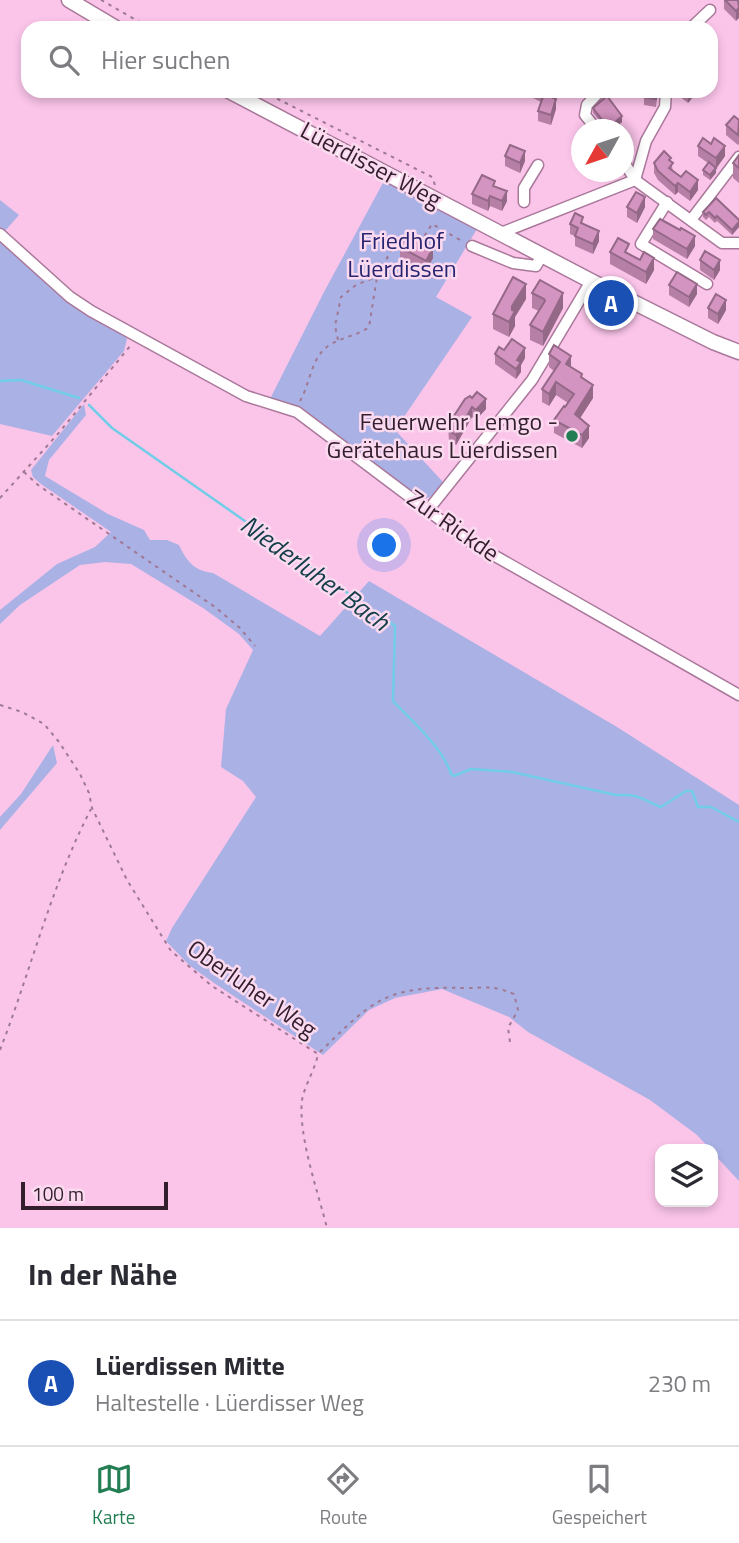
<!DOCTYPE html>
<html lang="de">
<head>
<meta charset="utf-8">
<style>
  body { margin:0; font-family:"Titillium Web",sans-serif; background:#f7f7f7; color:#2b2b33 }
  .controls { position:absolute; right:21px; bottom:21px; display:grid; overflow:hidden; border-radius:14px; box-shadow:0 4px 10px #0003 }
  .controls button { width:63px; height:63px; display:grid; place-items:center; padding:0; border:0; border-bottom:2px solid #e1e1e2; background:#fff; color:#2b2b33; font:35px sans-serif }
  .compass { position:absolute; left:571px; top:119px; width:63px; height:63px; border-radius:50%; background:#fff; box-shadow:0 4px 10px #0003; rotate:230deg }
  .scale { position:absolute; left:21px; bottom:18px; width:147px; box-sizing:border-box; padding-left:7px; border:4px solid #321e2d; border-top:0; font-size:19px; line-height:24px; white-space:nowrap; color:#321e2d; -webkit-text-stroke:5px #fbdaf0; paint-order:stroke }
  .you { position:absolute; left:385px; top:546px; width:24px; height:24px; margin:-18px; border:5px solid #fff; border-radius:50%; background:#1a73e8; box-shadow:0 0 0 10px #1a73e833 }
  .badge { display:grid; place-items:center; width:46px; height:46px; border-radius:50%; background:#247e53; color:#fff; font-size:23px; font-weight:700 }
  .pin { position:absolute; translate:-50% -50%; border:4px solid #fff; box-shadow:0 2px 7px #0006 }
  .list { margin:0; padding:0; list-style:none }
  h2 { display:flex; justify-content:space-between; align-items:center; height:91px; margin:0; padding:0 28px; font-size:30px }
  h2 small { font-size:23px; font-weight:400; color:#7c7c81 }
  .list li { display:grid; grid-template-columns:46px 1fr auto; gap:21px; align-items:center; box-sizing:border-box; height:126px; padding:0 28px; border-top:2px solid #e1e1e2 }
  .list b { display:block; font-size:26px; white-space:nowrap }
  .list p { margin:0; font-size:23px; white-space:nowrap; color:#7c7c81 }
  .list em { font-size:23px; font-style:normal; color:#7c7c81 }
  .icon { flex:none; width:38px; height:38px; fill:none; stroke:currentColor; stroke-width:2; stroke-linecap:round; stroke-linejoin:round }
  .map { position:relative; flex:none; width:739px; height:1228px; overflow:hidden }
  .search { position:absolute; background:#fff; box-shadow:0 4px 10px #0003; left:21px; right:21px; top:21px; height:77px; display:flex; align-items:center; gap:18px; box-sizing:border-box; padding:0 24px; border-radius:21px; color:#7c7c81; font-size:26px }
  .sheet { height:217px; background:#fff }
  nav { display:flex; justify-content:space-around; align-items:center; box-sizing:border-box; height:98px; border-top:2px solid #e1e1e2; background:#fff; font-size:19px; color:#7c7c81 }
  nav a { display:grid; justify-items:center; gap:4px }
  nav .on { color:#247e53 }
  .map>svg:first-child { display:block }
</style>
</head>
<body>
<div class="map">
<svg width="739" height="1228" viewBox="0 0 739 1228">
  <rect width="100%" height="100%" fill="#fbc5ea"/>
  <g fill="#aab1e5">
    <polygon points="384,181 477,229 436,297 472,317 395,430 443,482 432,496 425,499 406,488 334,432 296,408 270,399 324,292"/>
    <polygon points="0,200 19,215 5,231 0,229"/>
    <polygon points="0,237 124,334 127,339 124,351 52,436 0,424"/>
    <path d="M84 404 86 415 49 460 45 476 108 514 144 530 150 540H167L179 545C186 560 194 571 213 573L320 636 369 581 617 727 739 805V1181L713 1153V1149H710L697 1135 650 1100 528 1032 509 1017 442 989 395 998 369 1010 323 1055 214 983 189 965 166 941 172 928 256 797 243 781 221 767 226 709 253 650 239 634 203 608 131 564 105 562 80 565 20 605 0 624V610L57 564 95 547 111 532 41 484 33 477 31 470Z"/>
    <polygon points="53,745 57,763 0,830 0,817 21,794"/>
  </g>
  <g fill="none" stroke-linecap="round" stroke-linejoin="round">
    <g stroke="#71cde7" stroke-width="2.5">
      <polyline points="0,381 21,380 79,398"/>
      <path d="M89 405 112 428 395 626 393 701C411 720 443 748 451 774L454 776 471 769 512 772 616 795C641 794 640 799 661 807L686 791H692L698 807H711L739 822"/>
    </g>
    <g stroke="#a9789a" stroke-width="13">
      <g id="minor">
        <polyline points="691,28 710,10"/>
        <polyline points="597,130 585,115 587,105 600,91"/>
        <polyline points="624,162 635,180"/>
        <polyline points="635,180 646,141 665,107 666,91"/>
        <polyline points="524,202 524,188 538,165"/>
        <polyline points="667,202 641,244 707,284"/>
        <polyline points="691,220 739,157"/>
        <polyline points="501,233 635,180 722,243 739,243"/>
        <polyline points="0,234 70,297 91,311 246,396 297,412 467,540 739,695"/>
        <polyline points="472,246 513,263 536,266 542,255"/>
        <polyline points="429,509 532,380 591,281"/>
      </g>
    </g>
    <g stroke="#a9789a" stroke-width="17">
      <g id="major">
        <polyline points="69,0 116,28"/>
        <polyline points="229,91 591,281 713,342 739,352"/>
      </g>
    </g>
    <g stroke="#9f7994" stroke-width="2" stroke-dasharray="3.5 5" stroke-linecap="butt">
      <polyline points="101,0 150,28"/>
      <polyline points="262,91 432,177 435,185"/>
      <polyline points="420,243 432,224 462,241"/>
      <polyline points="338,340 335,326 341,297 356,285 376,277"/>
      <path d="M300 401C310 384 311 358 328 346 341 337 357 336 369 327L377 277 394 245 398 242 405 243"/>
      <polyline points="24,472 38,485 215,607 240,628 255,646"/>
      <polyline points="0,498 57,435 131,345"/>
      <path d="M0 705 22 712 44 724 59 742 80 774 89 793 92 808 127 880 171 951 212 986 318 1054C315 1070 305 1084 302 1100 298 1136 318 1192 327 1228"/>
      <path d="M0 1050C31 970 51 886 91 809"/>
      <path d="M320 1052C375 998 386 986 466 988 488 988 492 985 514 994L518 1010 508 1028 510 1042"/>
    </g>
    <use href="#minor" stroke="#fff" stroke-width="10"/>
    <use href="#major" stroke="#fff" stroke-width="14"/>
  </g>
  <g fill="#b67fa6">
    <polygon points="724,0 739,0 736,21 724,9"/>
    <polygon points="546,91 546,95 556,109 551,125 538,121 538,111 541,102 533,98 533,93"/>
    <polygon points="638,91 658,91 656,107 644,105 644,95 638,94"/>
    <polygon points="679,91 698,91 688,103 679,96"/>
    <polygon points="593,108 622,122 612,130 610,126 607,129 593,113"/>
    <polygon points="739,120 739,144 738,145 726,135 726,125"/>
    <polygon points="698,146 725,156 716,168 716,173 710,180 703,175 703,170 708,163 698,156"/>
    <polygon points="739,155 739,183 733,178 733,163"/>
    <polygon points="505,156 525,161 520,173 505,166"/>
    <polygon points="671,162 673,171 698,190 690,201 678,192 675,195 658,180 654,173 654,163"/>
    <polygon points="495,187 507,201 502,211 490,206 488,211 472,204 472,194"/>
    <polygon points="716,198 739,220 739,227 732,235 717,221 715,223 709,217 706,220 703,217 703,212"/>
    <polygon points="627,207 645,207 637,223 627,217"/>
    <polygon points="570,224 583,224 599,241 593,254 575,246 575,236 570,234"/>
    <polygon points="653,229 695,246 687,259 653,239"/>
    <polygon points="400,247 433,258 426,271 400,257"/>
    <polygon points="610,252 629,254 654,270 646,284 610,264"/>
    <polygon points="700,260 720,270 714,280 700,270"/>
    <polygon points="669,285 697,294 689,307 669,295"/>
    <polygon points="532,293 563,308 543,346 530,340 530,325 539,311 532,308"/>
    <polygon points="526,299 515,317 515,326 509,337 493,329 493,314"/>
    <polygon points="708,308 726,310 718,324 708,318"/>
    <polygon points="504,350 525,358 521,365 521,372 516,379 495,364 495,354"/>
    <polygon points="549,354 571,367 582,378 593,398 580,418 589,438 582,448 554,433 554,420 568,403 556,395 549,406 542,402 542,389 554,371 549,367"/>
    <polygon points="465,399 486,409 476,420 472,417 456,445 449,441 448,425"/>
  </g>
  <g fill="#946887">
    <polygon points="739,8 739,18 736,21 736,11"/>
    <polygon points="690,91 698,91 688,103 688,93"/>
    <polygon points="556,99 556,109 551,125 551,115"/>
    <polygon points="622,116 622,122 612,130 612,125"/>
    <polygon points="725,146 725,156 716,169 716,158"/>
    <polygon points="525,151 525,161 520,173 520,163"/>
    <polygon points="716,168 716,173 710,180 710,175"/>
    <polygon points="698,180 698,190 690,201 690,192"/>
    <polygon points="678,183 678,192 675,195 675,186"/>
    <polygon points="507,191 507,201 502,211 502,201"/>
    <polygon points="490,196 490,206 488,211 488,201"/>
    <polygon points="645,197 645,207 637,223 637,213"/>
    <polygon points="739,222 739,227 732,235 732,230"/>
    <polygon points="599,231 599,241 593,254 593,244"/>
    <polygon points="695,236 695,246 687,259 687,249"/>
    <polygon points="433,248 433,258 426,271 426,261"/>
    <polygon points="654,258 654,270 646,284 646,272"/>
    <polygon points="720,260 720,270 714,280 714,270"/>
    <polygon points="526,284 526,299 515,317 515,326 509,337 509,322 512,306"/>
    <polygon points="697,284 697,294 689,307 689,297"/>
    <polygon points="563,293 563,308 543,346 543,332"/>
    <polygon points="726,300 726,310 718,324 718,314"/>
    <polygon points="525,348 525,358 521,365 521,372 516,379 517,360"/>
    <polygon points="571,356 571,369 566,364"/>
    <polygon points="556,382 556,395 549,406 549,394"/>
    <polygon points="593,385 593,398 575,426 575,414"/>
    <polygon points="486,399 486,409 476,420 476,410"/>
    <polygon points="472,407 472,417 456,445 456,435"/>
    <polygon points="589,426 589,438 582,448 582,435"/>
  </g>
  <g fill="#d494c1" stroke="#946887" stroke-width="2">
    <polygon points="725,0 738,0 739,8 736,11"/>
    <polygon points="534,91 546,91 542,98 533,93"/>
    <polygon points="645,91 657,91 656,99 644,97"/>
    <polygon points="544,94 556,99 551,115 538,111"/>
    <polygon points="607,96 622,116 612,125 610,121 607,124 603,121 593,108"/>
    <polygon points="734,116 739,120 738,135 726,125"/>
    <polygon points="703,138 711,144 714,138 725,146 716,158 698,146"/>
    <polygon points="510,145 525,151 520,163 505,156"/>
    <polygon points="664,151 671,158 669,160 673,163 669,168 681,177 686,171 698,180 690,192 678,183 675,186 658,171 654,163"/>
    <polygon points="739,155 739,168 733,163"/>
    <polygon points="709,162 716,168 710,175 703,170"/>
    <polygon points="482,175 495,181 493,186 507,191 502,201 490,196 488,201 472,194"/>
    <polygon points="636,192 645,197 637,213 627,207"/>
    <polygon points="716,198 739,220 739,222 732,230 717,216 715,218 709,212 706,215 703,212"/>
    <polygon points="575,213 583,217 581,223 599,231 593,244 575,236 578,228 570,224"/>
    <polygon points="660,219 680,230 681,228 695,236 687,249 653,229"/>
    <polygon points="407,234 433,248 426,261 400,247"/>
    <polygon points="618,238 629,244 625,252 640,260 644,252 654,258 646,272 610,252"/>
    <polygon points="705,251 720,260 714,270 700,260"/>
    <polygon points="677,272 697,284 689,297 669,285"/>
    <polygon points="513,277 526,284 512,306 512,310 515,311 509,322 493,314"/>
    <polygon points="540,280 563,293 543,332 530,325 545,301 544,299 532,293"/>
    <polygon points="716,294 726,300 718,314 708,308"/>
    <polygon points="512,339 525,348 517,360 521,362 516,369 495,354 499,347 504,350"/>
    <polygon points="554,345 571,356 566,364 582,374 581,377 593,385 575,414 589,426 582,435 554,420 564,406 565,407 574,394 556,382 549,394 542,389 560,362 549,354"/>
    <polygon points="477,392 486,399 476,410 472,407 456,435 449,431 452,427 448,425 465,399 470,396 472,398"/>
  </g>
  <circle fill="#247e53" stroke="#fbdaf0" stroke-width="2.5" cx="572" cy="436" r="7"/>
  <g text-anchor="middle" stroke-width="5" stroke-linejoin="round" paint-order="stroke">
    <g font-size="24" fill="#321e2d" stroke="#fbdaf0">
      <text transform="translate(371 165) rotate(28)" y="8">Lüerdisser Weg</text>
      <text transform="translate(453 526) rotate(35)" y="8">Zur Rickde</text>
      <text transform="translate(252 989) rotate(35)" y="8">Oberluher Weg</text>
    </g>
    <g font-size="24" fill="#282570" stroke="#fbdaf0">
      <text x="402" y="249">Friedhof<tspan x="402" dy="28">Lüerdissen</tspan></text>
    </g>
    <g font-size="24" fill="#321e2d" stroke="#fbdaf0" text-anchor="end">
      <text x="558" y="430">Feuerwehr Lemgo -<tspan x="558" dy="28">Gerätehaus Lüerdissen</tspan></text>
    </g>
    <g font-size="26" font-style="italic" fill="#133e49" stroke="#fbdaf0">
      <text transform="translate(315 573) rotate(36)" y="9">Niederluher Bach</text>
    </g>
  </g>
</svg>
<div class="controls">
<button><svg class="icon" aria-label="layers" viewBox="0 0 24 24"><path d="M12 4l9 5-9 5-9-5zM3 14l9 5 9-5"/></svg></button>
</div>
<svg class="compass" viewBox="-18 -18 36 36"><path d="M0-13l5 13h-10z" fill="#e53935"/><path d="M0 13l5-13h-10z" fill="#7c7c81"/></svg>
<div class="scale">100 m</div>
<div class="you"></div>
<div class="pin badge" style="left:611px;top:303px;background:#1a4fb4">A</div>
<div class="search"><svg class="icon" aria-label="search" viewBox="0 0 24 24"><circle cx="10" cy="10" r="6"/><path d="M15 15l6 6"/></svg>Hier suchen</div>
</div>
<section class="sheet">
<h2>In der Nähe<small></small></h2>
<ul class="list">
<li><span class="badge" style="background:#1a4fb4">A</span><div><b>Lüerdissen Mitte</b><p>Haltestelle · Lüerdisser Weg</p></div><em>230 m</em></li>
</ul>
</section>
<nav>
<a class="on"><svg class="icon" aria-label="map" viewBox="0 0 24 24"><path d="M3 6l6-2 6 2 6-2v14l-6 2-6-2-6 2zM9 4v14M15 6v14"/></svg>Karte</a>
<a><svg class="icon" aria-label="directions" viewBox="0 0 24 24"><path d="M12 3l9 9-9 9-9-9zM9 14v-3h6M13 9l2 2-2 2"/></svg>Route</a>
<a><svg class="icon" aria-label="saved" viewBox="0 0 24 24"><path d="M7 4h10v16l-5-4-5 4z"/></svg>Gespeichert</a>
</nav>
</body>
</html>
